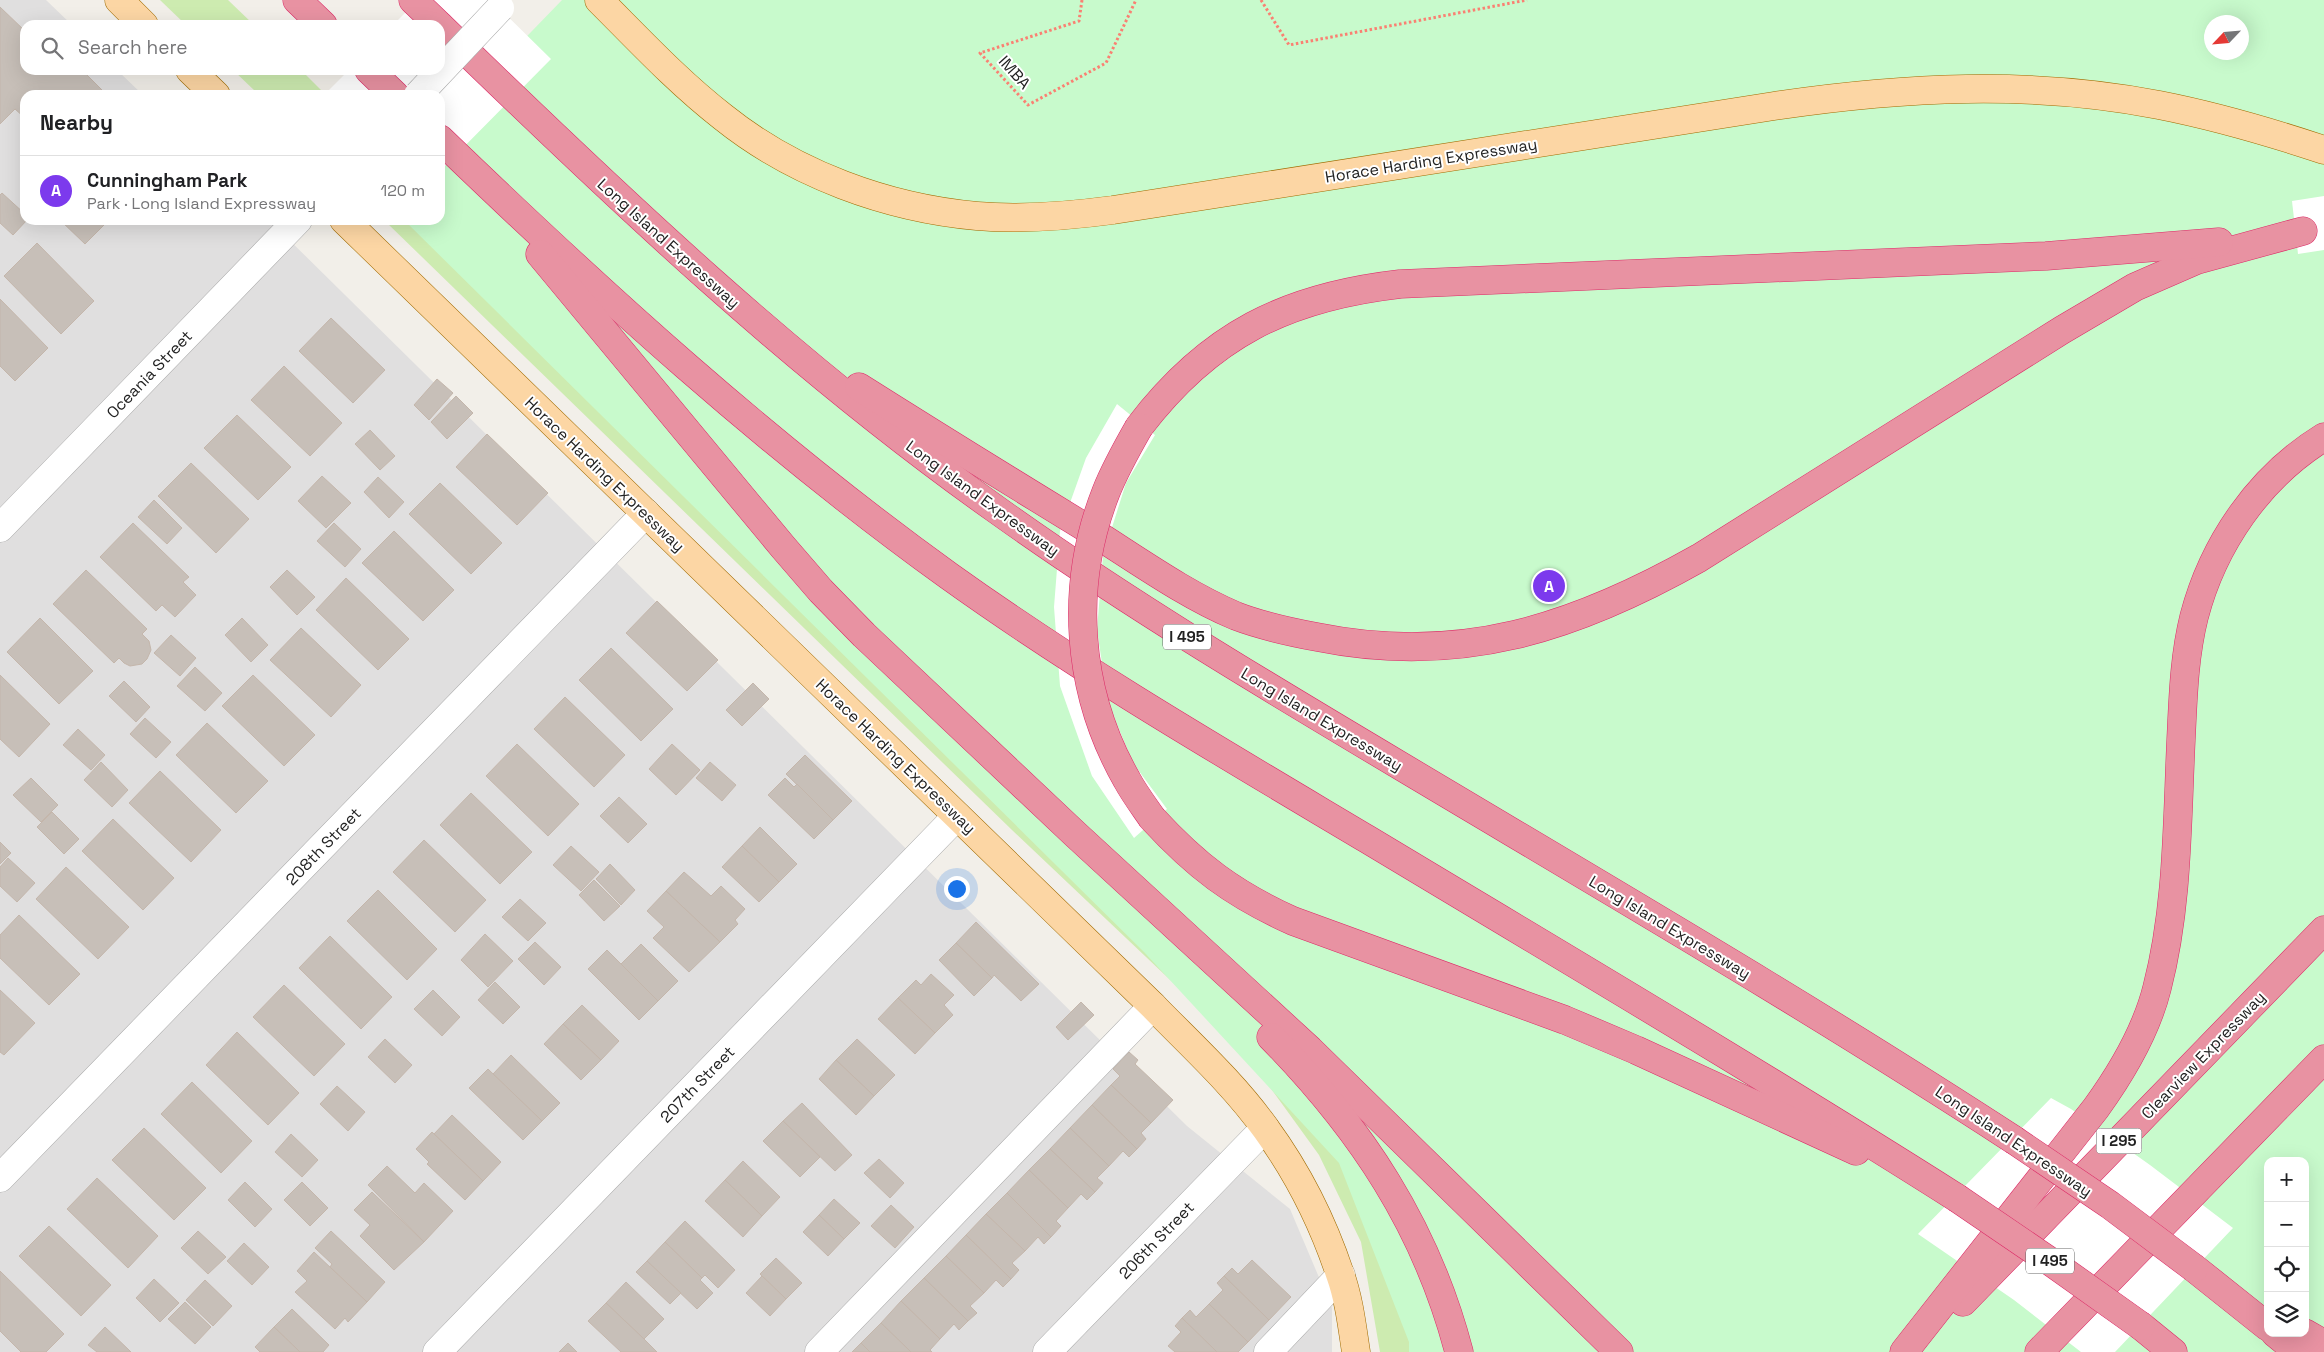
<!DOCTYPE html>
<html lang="en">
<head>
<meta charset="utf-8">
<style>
  body { margin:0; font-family:"Space Grotesk",sans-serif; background:#f6f6f6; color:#202124 }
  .controls { position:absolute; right:15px; bottom:15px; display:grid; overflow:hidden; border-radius:10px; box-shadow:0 5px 20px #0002 }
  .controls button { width:45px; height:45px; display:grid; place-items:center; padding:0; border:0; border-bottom:1px solid #e0e0e0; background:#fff; color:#202124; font:25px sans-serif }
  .compass { position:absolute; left:2204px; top:15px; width:45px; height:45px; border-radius:50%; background:#fff; box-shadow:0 5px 20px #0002; rotate:244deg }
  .you { position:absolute; left:956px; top:888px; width:18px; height:18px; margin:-12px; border:4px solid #fff; border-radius:50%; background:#1a73e8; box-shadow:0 0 0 8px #1a73e833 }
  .badge { display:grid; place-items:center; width:32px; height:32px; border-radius:50%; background:#7c3aed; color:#fff; font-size:16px; font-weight:700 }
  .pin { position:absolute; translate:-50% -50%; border:2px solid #fff; box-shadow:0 1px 5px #0006 }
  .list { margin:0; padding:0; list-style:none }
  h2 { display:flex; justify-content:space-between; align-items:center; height:65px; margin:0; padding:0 20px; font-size:21px }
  h2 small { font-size:16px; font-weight:400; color:#757577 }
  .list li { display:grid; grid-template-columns:32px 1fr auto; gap:15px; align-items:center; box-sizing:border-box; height:70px; padding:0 20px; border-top:1px solid #e0e0e0 }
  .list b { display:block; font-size:19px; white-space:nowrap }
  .list p { margin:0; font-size:16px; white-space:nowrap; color:#757577 }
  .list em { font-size:16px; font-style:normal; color:#757577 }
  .icon { flex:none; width:28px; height:28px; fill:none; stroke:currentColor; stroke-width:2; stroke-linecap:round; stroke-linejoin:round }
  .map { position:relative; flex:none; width:2324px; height:1352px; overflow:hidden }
  .search { position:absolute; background:#fff; box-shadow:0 5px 20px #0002; left:20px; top:20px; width:425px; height:55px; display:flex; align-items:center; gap:12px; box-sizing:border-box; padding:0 18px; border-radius:15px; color:#757577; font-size:19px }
  .panel { position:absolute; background:#fff; box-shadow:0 5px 20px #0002; left:20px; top:90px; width:425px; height:135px; border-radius:15px }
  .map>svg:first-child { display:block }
</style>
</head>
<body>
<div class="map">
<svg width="2324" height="1352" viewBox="0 0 2324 1352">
  <rect width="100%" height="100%" fill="#f2efe9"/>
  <polygon fill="#e0dfdf" points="0,0 46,0 72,25 25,25 25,70 117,70 143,95 25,95 25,220 269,220 1187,1126 1290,1209 1332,1308 1332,1352 0,1352"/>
  <g fill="#cdebb0">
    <polygon points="160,0 228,0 254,25 186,25"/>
    <polygon points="233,70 301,70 325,94 259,95"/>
    <polygon points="390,220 440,220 1293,1083 1357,1179 1422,1352 1380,1352 1361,1242 1319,1155 1241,1047 1012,830 387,223"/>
  </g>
  <path fill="#c8facc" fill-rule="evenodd" d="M562 0H2324V1352H1409V1342L1339 1163 1144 952 404 220H440V126ZM2212 22H2242V52H2212ZM2268 1161H2305V1333H2268Z"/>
  <g fill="#fff">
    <polygon points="418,0 491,0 551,59 440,171 440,95 325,94 349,70 440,70 440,25 393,25"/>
    <polygon points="2324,196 2324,250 2298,254 2292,201"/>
    <polygon points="1117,404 1155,435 1126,483 1103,556 1097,630 1108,703 1133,763 1167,809 1134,838 1092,776 1060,686 1054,607 1060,531 1086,458"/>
    <polygon points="2051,1098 2071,1109 2150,1165 2233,1228 2115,1352 2081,1352 2014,1300 1918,1234"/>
  </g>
  <g fill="#c7bfb8" stroke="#c4b6ab">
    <polygon points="0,7 25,31 25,70 82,70 107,95 25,95 25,118 15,109 0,124"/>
    <polygon points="2,193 25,214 25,220 27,220 13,235 0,223 0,195"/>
    <polygon points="60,220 109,220 85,244"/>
    <polygon points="37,243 94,301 61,334 4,276"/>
    <polygon points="0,299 48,348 15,381 0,366"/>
    <polygon points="331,318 385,370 353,403 299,351"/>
    <polygon points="284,366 342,423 310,456 251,400"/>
    <polygon points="437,379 453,393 429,420 414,405"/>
    <polygon points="456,396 473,413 447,439 431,422"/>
    <polygon points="237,415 291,467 258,500 204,448"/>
    <polygon points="370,430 395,456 380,470 355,444"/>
    <polygon points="487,434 548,493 517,525 456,467"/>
    <polygon points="191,463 249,519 216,553 158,496"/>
    <polygon points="322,476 351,503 326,528 298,501"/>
    <polygon points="378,477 404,502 389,518 364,492"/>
    <polygon points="440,483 502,543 471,574 409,514"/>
    <polygon points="154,500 182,528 167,544 138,517"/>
    <polygon points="133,523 189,577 183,582 196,595 175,617 162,605 156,611 100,557"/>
    <polygon points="334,523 361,549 345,567 317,541"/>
    <polygon points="394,531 454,590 423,621 362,563"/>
    <polygon points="86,570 147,629 142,634 149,641 151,650 147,659 142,664 130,666 124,663 119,658 114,663 53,604"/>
    <polygon points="287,570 315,597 297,615 270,587"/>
    <polygon points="346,578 409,639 378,670 316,610"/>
    <polygon points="657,601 718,660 687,691 626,633"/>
    <polygon points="40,618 93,671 59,704 7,652"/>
    <polygon points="242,618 268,645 251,662 225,635"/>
    <polygon points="301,628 361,685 331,717 270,660"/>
    <polygon points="171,635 196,658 180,676 154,653"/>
    <polygon points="611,648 673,709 641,741 579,680"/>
    <polygon points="195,667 222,693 205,711 177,686"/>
    <polygon points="0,675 50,724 19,757 0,739"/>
    <polygon points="253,675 315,735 284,766 222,706"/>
    <polygon points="124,681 150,707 136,722 109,696"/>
    <polygon points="753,683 769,699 742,726 726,710"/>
    <polygon points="565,697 625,755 594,787 534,729"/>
    <polygon points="145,718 171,742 156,758 130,734"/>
    <polygon points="207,723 268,781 236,813 176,755"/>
    <polygon points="78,729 105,755 91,770 63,745"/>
    <polygon points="517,744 579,804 548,836 486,776"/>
    <polygon points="672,744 700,770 676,795 649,769"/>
    <polygon points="805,755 852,801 833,820 786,774"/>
    <polygon points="101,762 128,790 112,807 84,780"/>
    <polygon points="710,762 736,785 722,801 696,778"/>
    <polygon points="160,771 221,830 191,862 129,803"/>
    <polygon points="31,778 58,805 41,822 13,795"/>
    <polygon points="785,778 794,787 797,784 833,820 814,839 768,795"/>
    <polygon points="471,793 532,852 500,884 440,825"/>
    <polygon points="619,797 647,824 628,843 600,816"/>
    <polygon points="52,812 79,839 64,854 37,827"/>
    <polygon points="113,819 174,878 143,910 82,851"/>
    <polygon points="760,827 797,864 779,882 742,846"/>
    <polygon points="424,840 486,900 455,932 393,872"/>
    <polygon points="0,842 11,853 0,864"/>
    <polygon points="571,846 599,872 581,891 553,865"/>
    <polygon points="742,846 779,882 759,902 722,867"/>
    <polygon points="8,858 35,883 17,902 0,886 0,867"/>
    <polygon points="610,864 635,890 621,905 596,879"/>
    <polygon points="66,867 129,927 98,959 36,899"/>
    <polygon points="684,872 711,896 721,886 745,909 735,920 738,924 720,942 666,891"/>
    <polygon points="594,880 620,906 604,921 579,895"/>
    <polygon points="378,890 437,949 407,980 347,921"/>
    <polygon points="666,891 720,942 689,972 653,938 664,927 647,911"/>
    <polygon points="520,899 546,923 528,941 502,917"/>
    <polygon points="19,915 80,974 49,1005 0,958 0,935"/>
    <polygon points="976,922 1039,984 1021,1001 994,975 992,978 956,943"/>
    <polygon points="485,934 513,961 488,987 461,960"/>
    <polygon points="330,936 392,997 361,1029 299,968"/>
    <polygon points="535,942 561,967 544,985 518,959"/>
    <polygon points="956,943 992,978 974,996 939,960"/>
    <polygon points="641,944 678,981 658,1001 621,964"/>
    <polygon points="607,950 658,1001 639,1020 588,969"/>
    <polygon points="931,974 954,995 944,1005 953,1015 935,1033 898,998 916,980 921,985"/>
    <polygon points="495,982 520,1007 503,1024 478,1000"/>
    <polygon points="284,985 345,1044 314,1076 253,1017"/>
    <polygon points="0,990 35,1023 4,1055 0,1052"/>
    <polygon points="433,990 460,1017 442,1036 414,1009"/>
    <polygon points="898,998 935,1033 915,1054 878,1019"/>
    <polygon points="1081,1002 1094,1015 1068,1040 1056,1027"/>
    <polygon points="582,1005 619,1041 601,1060 563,1024"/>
    <polygon points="563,1024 601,1060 581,1080 544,1044"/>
    <polygon points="237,1032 299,1093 268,1125 206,1065"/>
    <polygon points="385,1039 412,1065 395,1083 368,1057"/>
    <polygon points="857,1039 895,1075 874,1096 836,1060"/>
    <polygon points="1129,1052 1138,1060 1135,1064 1173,1100 1151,1123 1111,1085 1120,1076 1113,1069"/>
    <polygon points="511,1055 560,1103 542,1121 493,1074"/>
    <polygon points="836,1060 874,1096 856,1115 819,1079"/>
    <polygon points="488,1069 542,1121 523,1140 469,1088"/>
    <polygon points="192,1082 252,1141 221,1173 161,1114"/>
    <polygon points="1111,1085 1151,1123 1141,1133 1146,1139 1137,1149 1092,1105"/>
    <polygon points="337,1086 365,1112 348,1131 320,1104"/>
    <polygon points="802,1103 852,1155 835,1171 783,1121"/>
    <polygon points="1092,1105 1137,1149 1129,1157 1123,1151 1109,1166 1070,1128"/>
    <polygon points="452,1115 501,1162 483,1181 434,1134"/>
    <polygon points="783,1121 820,1157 800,1177 763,1141"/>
    <polygon points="144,1128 206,1188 174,1220 112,1160"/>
    <polygon points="1070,1128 1109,1166 1097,1178 1103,1183 1095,1192 1050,1149"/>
    <polygon points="432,1132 483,1181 465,1200 427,1164 429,1162 416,1149"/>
    <polygon points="291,1134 318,1160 302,1177 275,1152"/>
    <polygon points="1050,1149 1095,1192 1087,1200 1081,1194 1068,1208 1029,1170"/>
    <polygon points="879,1159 904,1183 890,1198 864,1173"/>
    <polygon points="743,1161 780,1197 762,1216 725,1180"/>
    <polygon points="387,1166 415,1193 424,1183 453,1211 424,1242 368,1185"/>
    <polygon points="1029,1170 1068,1208 1056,1221 1061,1226 1051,1237 1007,1193"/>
    <polygon points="97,1178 158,1236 128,1268 67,1209"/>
    <polygon points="725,1180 762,1216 743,1237 705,1201"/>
    <polygon points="245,1182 272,1209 255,1227 228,1200"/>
    <polygon points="302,1182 328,1208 310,1226 284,1200"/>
    <polygon points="372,1192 424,1242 394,1270 360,1236 370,1225 354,1210"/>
    <polygon points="1007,1193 1051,1237 1044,1244 1038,1237 1025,1251 986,1214"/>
    <polygon points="834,1199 860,1223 844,1239 819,1215"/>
    <polygon points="891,1205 914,1227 895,1248 871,1226"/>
    <polygon points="986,1214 1025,1251 1012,1263 1019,1270 1011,1279 966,1235"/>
    <polygon points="819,1215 844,1239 828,1256 803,1232"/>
    <polygon points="685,1221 735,1270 718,1288 705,1275 702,1278 665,1242"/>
    <polygon points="49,1226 111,1285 81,1316 19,1256"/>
    <polygon points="198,1231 226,1257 208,1274 181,1248"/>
    <polygon points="331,1231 385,1282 367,1302 330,1267 332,1264 315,1248"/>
    <polygon points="966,1235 1011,1279 1003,1287 996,1280 984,1293 946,1256"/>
    <polygon points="665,1242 702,1278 700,1280 713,1293 697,1309 647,1261"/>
    <polygon points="244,1243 269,1267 252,1285 227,1261"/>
    <polygon points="314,1252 367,1302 348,1322 345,1318 335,1329 295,1292 307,1281 297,1271"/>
    <polygon points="946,1256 984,1293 970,1306 977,1313 968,1321 924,1278"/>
    <polygon points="776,1258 802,1283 786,1299 760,1274"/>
    <polygon points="1252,1260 1291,1297 1269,1320 1224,1276 1232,1268 1238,1274"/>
    <polygon points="647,1261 681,1293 670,1304 636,1272"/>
    <polygon points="0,1271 64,1334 46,1352 21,1352 0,1331"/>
    <polygon points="762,1276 786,1299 770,1316 746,1293"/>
    <polygon points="1224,1276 1269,1320 1248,1342 1209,1304 1223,1290 1217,1283"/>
    <polygon points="924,1278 968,1321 959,1330 954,1324 940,1339 901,1301"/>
    <polygon points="154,1279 179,1303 160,1322 136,1298"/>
    <polygon points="205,1280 232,1306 213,1326 186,1300"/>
    <polygon points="626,1282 664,1319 644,1339 606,1303"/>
    <polygon points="901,1301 940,1339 930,1350 932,1352 911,1352 881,1323"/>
    <polygon points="185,1302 211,1327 195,1344 168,1319"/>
    <polygon points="606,1303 644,1339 657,1352 621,1352 588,1321"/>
    <polygon points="1209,1304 1248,1342 1238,1352 1217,1352 1182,1318 1190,1310 1196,1317"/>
    <polygon points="292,1309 329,1345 323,1352 300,1352 274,1327"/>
    <polygon points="1182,1318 1217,1352 1175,1352 1168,1346 1181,1332 1175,1326"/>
    <polygon points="881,1323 911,1352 870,1352 861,1343"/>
    <polygon points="105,1327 130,1351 131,1352 97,1352 88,1345"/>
    <polygon points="274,1327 300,1352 260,1352 255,1347"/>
    <polygon points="568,1343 577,1352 559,1352"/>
    <polygon points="861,1343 870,1352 852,1352"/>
  </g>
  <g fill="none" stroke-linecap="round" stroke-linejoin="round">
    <g stroke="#a9a9a9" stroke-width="29">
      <g id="minor">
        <polyline points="0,528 298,220"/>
        <polyline points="0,1178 646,513"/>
        <polyline points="437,1352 957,816"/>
        <polyline points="819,1352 1153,1006"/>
        <polyline points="1047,1352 1265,1128"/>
        <polyline points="1268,1352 1341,1275"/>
      </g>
    </g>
    <g stroke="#a06b00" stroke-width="29">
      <g id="major">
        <polyline points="119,0 144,25"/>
        <path d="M599 0C639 40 678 82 723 117 794 174 887 208 977 216 1023 220 1068 216 1113 210L1774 106C1902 87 2031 80 2159 105 2215 116 2270 132 2324 150"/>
        <polyline points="190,70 216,95"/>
        <path d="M344 220 1153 1006C1192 1046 1234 1084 1266 1129 1298 1173 1323 1223 1340 1274 1349 1299 1352 1326 1356 1352"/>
      </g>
    </g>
    <g stroke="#dc2a67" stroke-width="29">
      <g id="highway">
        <polyline points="297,0 323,25"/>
        <polyline points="413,0 439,25"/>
        <path d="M440 26C617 198 795 367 997 510 1127 603 1263 684 1399 765 1605 888 1813 1009 2014 1140"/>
        <polyline points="369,70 395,95"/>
        <path d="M440 139C601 294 767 445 949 576 1083 672 1226 755 1367 839 1565 958 1763 1075 1957 1198"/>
        <polyline points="540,254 783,547 821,591 864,635 1075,834 1310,1050 1619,1352"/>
        <path d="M859 387C935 435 1011 482 1088 529 1136 559 1184 594 1236 616 1262 626 1290 632 1317 637 1460 666 1575 628 1699 558L2062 330 2135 287 2197 260 2303 231"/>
        <path d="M1139 427C1209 335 1286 297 1400 284L2046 256 2219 242"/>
        <path d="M1152 818C1196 866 1233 894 1293 921L1565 1020 1636 1050 1856 1151"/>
        <path d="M1271 1037C1361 1129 1426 1226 1459 1352"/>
        <polyline points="2194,1268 2268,1327"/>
        <polyline points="1963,1302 2324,930"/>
        <polyline points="2141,1326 2173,1352"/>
        <polyline points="2275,1333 2298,1352"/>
        <polyline points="2305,1333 2324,1344"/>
        <path d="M1904 1352 2096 1108C2122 1072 2146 1032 2157 988 2178 907 2177 823 2181 740 2183 699 2184 657 2194 617 2213 544 2259 477 2324 437"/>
        <polyline points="2039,1352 2324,1059"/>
      </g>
    </g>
    <g stroke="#fa8072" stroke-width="3" stroke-dasharray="2.5 2.5" stroke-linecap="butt">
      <polyline points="1082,0 1079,21 980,53 1028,105 1106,63 1136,0"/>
      <polyline points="1261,0 1289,45 1527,0"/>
    </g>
    <use href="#minor" stroke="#fff" stroke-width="28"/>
    <use href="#major" stroke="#fcd6a4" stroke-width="28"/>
    <use href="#highway" stroke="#e892a2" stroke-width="28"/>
    <g stroke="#a9a9a9" stroke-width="29" stroke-linecap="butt">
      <polyline id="minor-bridge" points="418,95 500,8"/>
    </g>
    <g stroke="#dc2a67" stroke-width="29" stroke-linecap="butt">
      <g id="highway-bridge">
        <path d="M1139 427C1127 448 1115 469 1106 492 1069 586 1076 691 1127 780 1134 793 1143 805 1152 818"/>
        <polyline points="2014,1140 2110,1205 2194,1268"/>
        <polyline points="1957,1198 2051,1262 2141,1326"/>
      </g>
    </g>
    <use href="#minor-bridge" stroke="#fff" stroke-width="28"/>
    <use href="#highway-bridge" stroke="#e892a2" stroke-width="28"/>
  </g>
  <g text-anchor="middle" stroke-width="4" stroke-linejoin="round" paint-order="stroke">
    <g fill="#fff" stroke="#646464" stroke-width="1">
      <rect x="1163" y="624.5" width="48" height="25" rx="4"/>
      <rect x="2096.5" y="1128.5" width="45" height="25" rx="4"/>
      <rect x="2026" y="1248.5" width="48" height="25" rx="4"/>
    </g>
    <g font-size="15" font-weight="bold" fill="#222">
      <text x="1187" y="642">I 495</text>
      <text x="2119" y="1146">I 295</text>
      <text x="2050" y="1266">I 495</text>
    </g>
    <g font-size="16" fill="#222" stroke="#fff">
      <text transform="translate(1015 72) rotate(48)" y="6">IMBA</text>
      <text transform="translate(1431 160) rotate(-9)" y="6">Horace Harding Expressway</text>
      <text transform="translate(669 243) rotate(42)" y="6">Long Island Expressway</text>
      <text transform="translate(149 374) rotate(-46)" y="6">Oceania Street</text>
      <text transform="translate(605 474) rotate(44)" y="6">Horace Harding Expressway</text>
      <text transform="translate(983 498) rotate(36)" y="6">Long Island Expressway</text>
      <text transform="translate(1322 719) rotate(31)" y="6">Long Island Expressway</text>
      <text transform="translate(896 756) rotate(44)" y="6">Horace Harding Expressway</text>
      <text transform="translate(323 846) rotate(-46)" y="6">208th Street</text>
      <text transform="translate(1670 927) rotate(31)" y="6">Long Island Expressway</text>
      <text transform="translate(2203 1055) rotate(-46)" y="6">Clearview Expressway</text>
      <text transform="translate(697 1084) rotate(-46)" y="6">207th Street</text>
      <text transform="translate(2014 1141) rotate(34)" y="6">Long Island Expressway</text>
      <text transform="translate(1156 1240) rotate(-46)" y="6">206th Street</text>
    </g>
  </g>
</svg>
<div class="controls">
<button>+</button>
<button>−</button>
<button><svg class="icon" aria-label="locate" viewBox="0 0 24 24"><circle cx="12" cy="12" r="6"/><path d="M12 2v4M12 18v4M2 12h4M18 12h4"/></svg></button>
<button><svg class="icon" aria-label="layers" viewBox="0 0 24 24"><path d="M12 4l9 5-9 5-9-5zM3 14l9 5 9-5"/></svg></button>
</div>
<svg class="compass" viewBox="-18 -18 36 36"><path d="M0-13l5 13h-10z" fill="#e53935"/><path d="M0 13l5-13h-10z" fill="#757577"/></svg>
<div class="you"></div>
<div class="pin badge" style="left:1549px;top:586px">A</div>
<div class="search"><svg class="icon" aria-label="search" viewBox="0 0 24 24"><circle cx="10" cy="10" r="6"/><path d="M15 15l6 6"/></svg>Search here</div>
<section class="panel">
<h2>Nearby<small></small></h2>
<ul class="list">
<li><span class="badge">A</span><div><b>Cunningham Park</b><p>Park · Long Island Expressway</p></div><em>120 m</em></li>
</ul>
</section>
</div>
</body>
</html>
